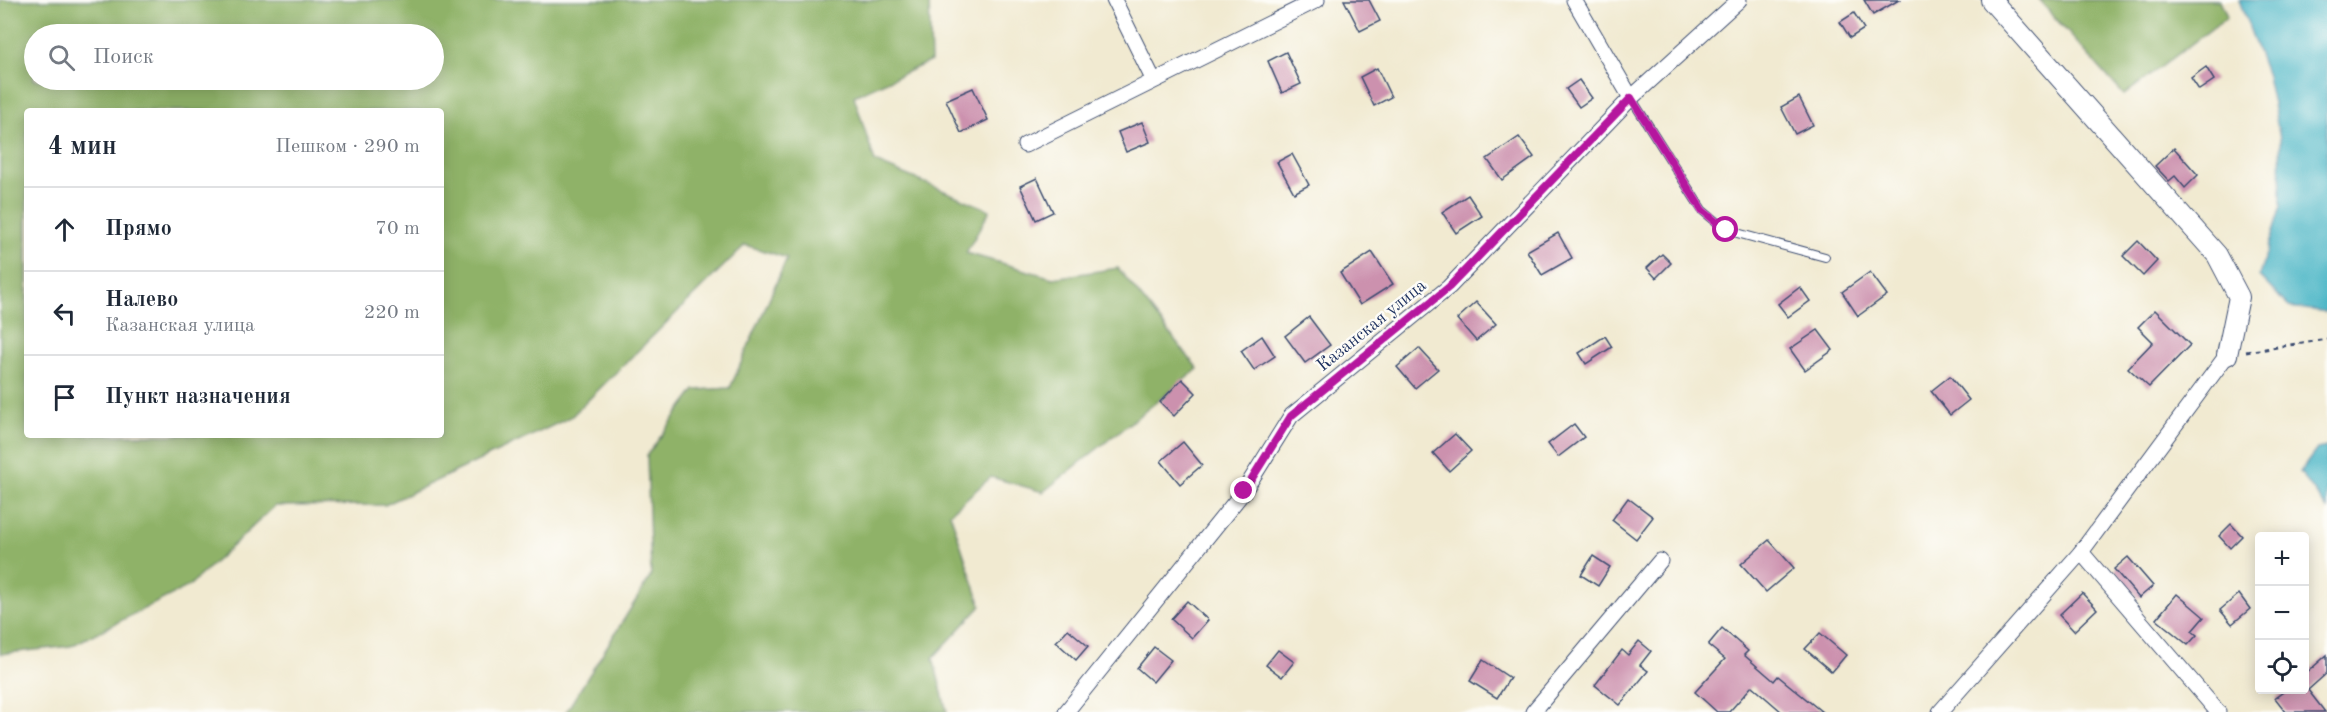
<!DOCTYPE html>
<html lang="ru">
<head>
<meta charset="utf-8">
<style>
  body { margin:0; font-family:"Old Standard TT",serif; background:#f6f6f7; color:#1f2937 }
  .controls { position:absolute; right:18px; bottom:18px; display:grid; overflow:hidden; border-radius:6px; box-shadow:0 3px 15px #0003 }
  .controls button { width:54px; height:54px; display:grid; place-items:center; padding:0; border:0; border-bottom:2px solid #e0e1e3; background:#fff; color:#1f2937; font:30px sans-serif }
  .stop { position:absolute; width:18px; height:18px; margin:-14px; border:4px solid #b5179e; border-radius:50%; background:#fff }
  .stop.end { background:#b5179e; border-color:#fff; box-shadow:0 2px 6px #0008 }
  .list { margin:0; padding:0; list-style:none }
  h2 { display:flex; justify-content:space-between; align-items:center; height:78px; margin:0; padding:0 24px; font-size:26px }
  h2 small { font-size:20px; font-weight:400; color:#747a83 }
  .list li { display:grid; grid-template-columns:39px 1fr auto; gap:18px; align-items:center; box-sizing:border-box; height:84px; padding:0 24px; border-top:2px solid #e0e1e3 }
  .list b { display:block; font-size:22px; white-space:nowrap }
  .list p { margin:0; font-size:20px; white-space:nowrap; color:#747a83 }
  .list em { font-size:20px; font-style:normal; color:#747a83 }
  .icon { flex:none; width:33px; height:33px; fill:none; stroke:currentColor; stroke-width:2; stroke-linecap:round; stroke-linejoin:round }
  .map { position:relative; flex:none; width:2327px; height:712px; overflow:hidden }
  .search { position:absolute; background:#fff; box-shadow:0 3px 15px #0003; left:24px; top:24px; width:420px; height:66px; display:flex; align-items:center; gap:15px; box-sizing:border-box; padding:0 21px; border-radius:33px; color:#747a83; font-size:22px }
  .panel { position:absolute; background:#fff; box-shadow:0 3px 15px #0003; left:24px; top:108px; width:420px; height:330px; border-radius:6px }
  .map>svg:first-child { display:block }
</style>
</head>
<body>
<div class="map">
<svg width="2327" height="712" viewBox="0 0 2327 712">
  <rect width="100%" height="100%" fill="#fdfcf7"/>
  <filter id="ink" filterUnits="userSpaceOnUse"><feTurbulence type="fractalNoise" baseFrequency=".0167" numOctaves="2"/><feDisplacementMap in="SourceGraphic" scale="12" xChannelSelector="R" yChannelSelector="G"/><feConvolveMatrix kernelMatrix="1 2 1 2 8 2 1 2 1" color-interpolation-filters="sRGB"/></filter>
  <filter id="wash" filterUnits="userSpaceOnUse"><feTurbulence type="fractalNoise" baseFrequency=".008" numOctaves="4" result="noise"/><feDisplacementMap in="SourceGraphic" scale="24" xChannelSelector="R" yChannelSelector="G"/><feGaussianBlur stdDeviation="1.35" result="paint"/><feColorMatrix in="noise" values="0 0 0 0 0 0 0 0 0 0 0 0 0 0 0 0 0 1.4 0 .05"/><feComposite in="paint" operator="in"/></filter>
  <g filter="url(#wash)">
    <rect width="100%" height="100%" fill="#f1ead1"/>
    <g fill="#8fb267" stroke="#557062" stroke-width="1.5" fill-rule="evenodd">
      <path d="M0 0H929L931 61 854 96 875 162 990 210 966 253 1053 278 1118 268 1198 369 1043 492 991 477 950 513 981 606 933 658 947 712H566L651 576 647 455 695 390 730 388 787 258 745 245 571 417 385 505 275 506 189 586 71 646 0 654ZM34 34H434V80H34ZM27 111H441V435H27Z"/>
      <polygon points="2039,0 2220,0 2227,17 2124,95"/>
    </g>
    <g fill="#49b5c6" stroke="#327292" stroke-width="1.5">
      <polygon points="2239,0 2327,0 2327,312 2289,307 2259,276 2281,206 2280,138 2267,76"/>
      <polygon points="2327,447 2327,509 2300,472 2317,449"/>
    </g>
    <g id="blocks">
      <g fill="#cc91ae">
        <polygon points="1344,0 1369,0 1380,21 1360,31"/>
        <polygon points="1864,0 1899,0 1873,15"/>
        <polygon points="1854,13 1864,29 1850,38 1840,22"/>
        <polygon points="1286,52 1301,84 1282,93 1268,61"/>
        <polygon points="2206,67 2214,80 2199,90 2191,78"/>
        <polygon points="1377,68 1391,97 1374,106 1360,77"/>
        <polygon points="1579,80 1592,98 1579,107 1566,89"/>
        <polygon points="973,88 988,120 961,133 946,100"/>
        <polygon points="1799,97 1813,125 1795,134 1781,107"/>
        <polygon points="1142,122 1150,142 1126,152 1118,132"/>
        <polygon points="1519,137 1534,157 1502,180 1487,159"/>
        <polygon points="2174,148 2198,175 2185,188 2175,176 2169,181 2155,166"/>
        <polygon points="1292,154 1309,185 1294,193 1277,162"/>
        <polygon points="1037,178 1053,212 1036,220 1020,186"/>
        <polygon points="1468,195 1482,216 1456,233 1442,212"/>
        <polygon points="1558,233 1572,258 1542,275 1527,251"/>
        <polygon points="2138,241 2157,261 2143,276 2123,256"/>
        <polygon points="1372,252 1393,284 1360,305 1340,273"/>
        <polygon points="1662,254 1671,263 1656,278 1647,268"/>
        <polygon points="1870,272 1887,295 1858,316 1842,292"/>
        <polygon points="1800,287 1810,301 1788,317 1778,304"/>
        <polygon points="1476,302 1496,324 1476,341 1457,319"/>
        <polygon points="2155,310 2190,345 2149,387 2128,368 2153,342 2138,327"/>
        <polygon points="1309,317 1330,345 1305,363 1285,336"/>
        <polygon points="1818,330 1833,350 1805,370 1790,349"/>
        <polygon points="1262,336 1275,356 1254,370 1241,351"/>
        <polygon points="1605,336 1612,347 1586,364 1579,353"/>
        <polygon points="1419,348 1438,369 1415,388 1397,367"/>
        <polygon points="1950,376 1969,400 1950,415 1931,391"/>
        <polygon points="1182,379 1196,393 1174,416 1160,402"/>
        <polygon points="1574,424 1584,437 1558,457 1548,444"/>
        <polygon points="1455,434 1471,451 1449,471 1433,453"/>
        <polygon points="1183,442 1202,465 1180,484 1161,461"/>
        <polygon points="1628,498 1653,517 1636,539 1612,520"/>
        <polygon points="2231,524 2242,536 2230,548 2219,536"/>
        <polygon points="1769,540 1794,568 1766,592 1741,564"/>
        <polygon points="1593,556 1610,567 1598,586 1581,575"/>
        <polygon points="2128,557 2153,586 2139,598 2114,569"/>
        <polygon points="2082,593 2097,609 2074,631 2059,615"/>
        <polygon points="2177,594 2204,617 2192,631 2197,635 2188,645 2156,619"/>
        <polygon points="2239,594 2250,609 2232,624 2220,610"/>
        <polygon points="1187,601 1208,620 1192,638 1171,619"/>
        <polygon points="1722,628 1748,651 1744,655 1774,681 1778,676 1822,712 1782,712 1752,686 1729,712 1717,712 1695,692 1725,659 1708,645"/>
        <polygon points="1068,629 1088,646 1076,660 1056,642"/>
        <polygon points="1820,633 1846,655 1832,672 1805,649"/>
        <polygon points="1639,641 1651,651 1640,665 1648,671 1620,705 1595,685 1622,650 1628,655"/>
        <polygon points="1154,647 1171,660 1153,682 1137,668"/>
        <polygon points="1278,650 1294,662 1282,677 1266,665"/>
        <polygon points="2327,655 2327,673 2308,690 2325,712 2286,712 2275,698 2286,690 2304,690 2304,675"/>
        <polygon points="1483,660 1510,678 1497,698 1470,681"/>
      </g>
    </g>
  </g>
  <g filter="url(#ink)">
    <use href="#blocks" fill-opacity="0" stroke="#3b4b6f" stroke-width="1.5"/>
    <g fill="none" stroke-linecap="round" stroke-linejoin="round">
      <g stroke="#3b4b6f" stroke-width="10">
        <polyline id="service" points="1631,98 1702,210 1726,230 1825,257"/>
      </g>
      <g stroke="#3b4b6f" stroke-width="17">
        <g id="minor">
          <polyline points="1114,0 1153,79"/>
          <polyline points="1574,0 1631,98"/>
          <polyline points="1025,145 1317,0"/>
          <polyline points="2081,552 2218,712"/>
          <polyline points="1066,712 1244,491 1291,416 1449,287 1631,98 1739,0"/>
          <polyline points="1533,712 1660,561"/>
          <polyline points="1940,712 2081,552 2227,355"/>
        </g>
      </g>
      <g stroke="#3b4b6f" stroke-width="22">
        <polyline id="tertiary" points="1991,0 2217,255 2239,297 2227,355"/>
      </g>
      <polyline stroke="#3b4b6f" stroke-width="3" stroke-dasharray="4.5 4.5" stroke-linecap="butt" points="2246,352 2327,339"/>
      <use href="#service" stroke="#fff" stroke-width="8"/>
      <use href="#minor" stroke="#fff" stroke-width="15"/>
      <use href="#tertiary" stroke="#fff" stroke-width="20"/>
    </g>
  </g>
  <g fill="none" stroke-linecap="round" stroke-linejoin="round" filter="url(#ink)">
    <polyline stroke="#b5179e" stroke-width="8" points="1244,491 1291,416 1449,287 1631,98 1702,210 1726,230"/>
  </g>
  <g text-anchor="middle" stroke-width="5" stroke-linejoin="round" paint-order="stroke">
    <g font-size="18" fill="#1b2f5e" stroke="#fdfcf7">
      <text transform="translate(1371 325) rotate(-39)" y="6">Казанская улица</text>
    </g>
  </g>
</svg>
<div class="controls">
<button>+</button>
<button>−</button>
<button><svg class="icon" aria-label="locate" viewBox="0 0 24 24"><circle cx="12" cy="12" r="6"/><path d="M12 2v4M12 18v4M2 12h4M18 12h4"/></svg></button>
</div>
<div class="stop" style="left:1726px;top:230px"></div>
<div class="stop end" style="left:1244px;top:491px"></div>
<div class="search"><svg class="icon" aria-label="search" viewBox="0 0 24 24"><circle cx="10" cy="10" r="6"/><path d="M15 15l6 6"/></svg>Поиск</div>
<section class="panel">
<h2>4 мин<small>Пешком · 290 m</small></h2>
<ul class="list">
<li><svg class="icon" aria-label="ahead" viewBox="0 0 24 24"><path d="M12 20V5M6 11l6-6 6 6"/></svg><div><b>Прямо</b></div><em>70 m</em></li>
<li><svg class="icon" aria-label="left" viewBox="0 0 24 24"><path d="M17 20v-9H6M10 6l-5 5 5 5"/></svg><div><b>Налево</b><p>Казанская улица</p></div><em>220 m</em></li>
<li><svg class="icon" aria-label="arrive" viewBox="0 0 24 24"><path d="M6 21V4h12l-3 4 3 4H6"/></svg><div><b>Пункт назначения</b></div></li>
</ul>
</section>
</div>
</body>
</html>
